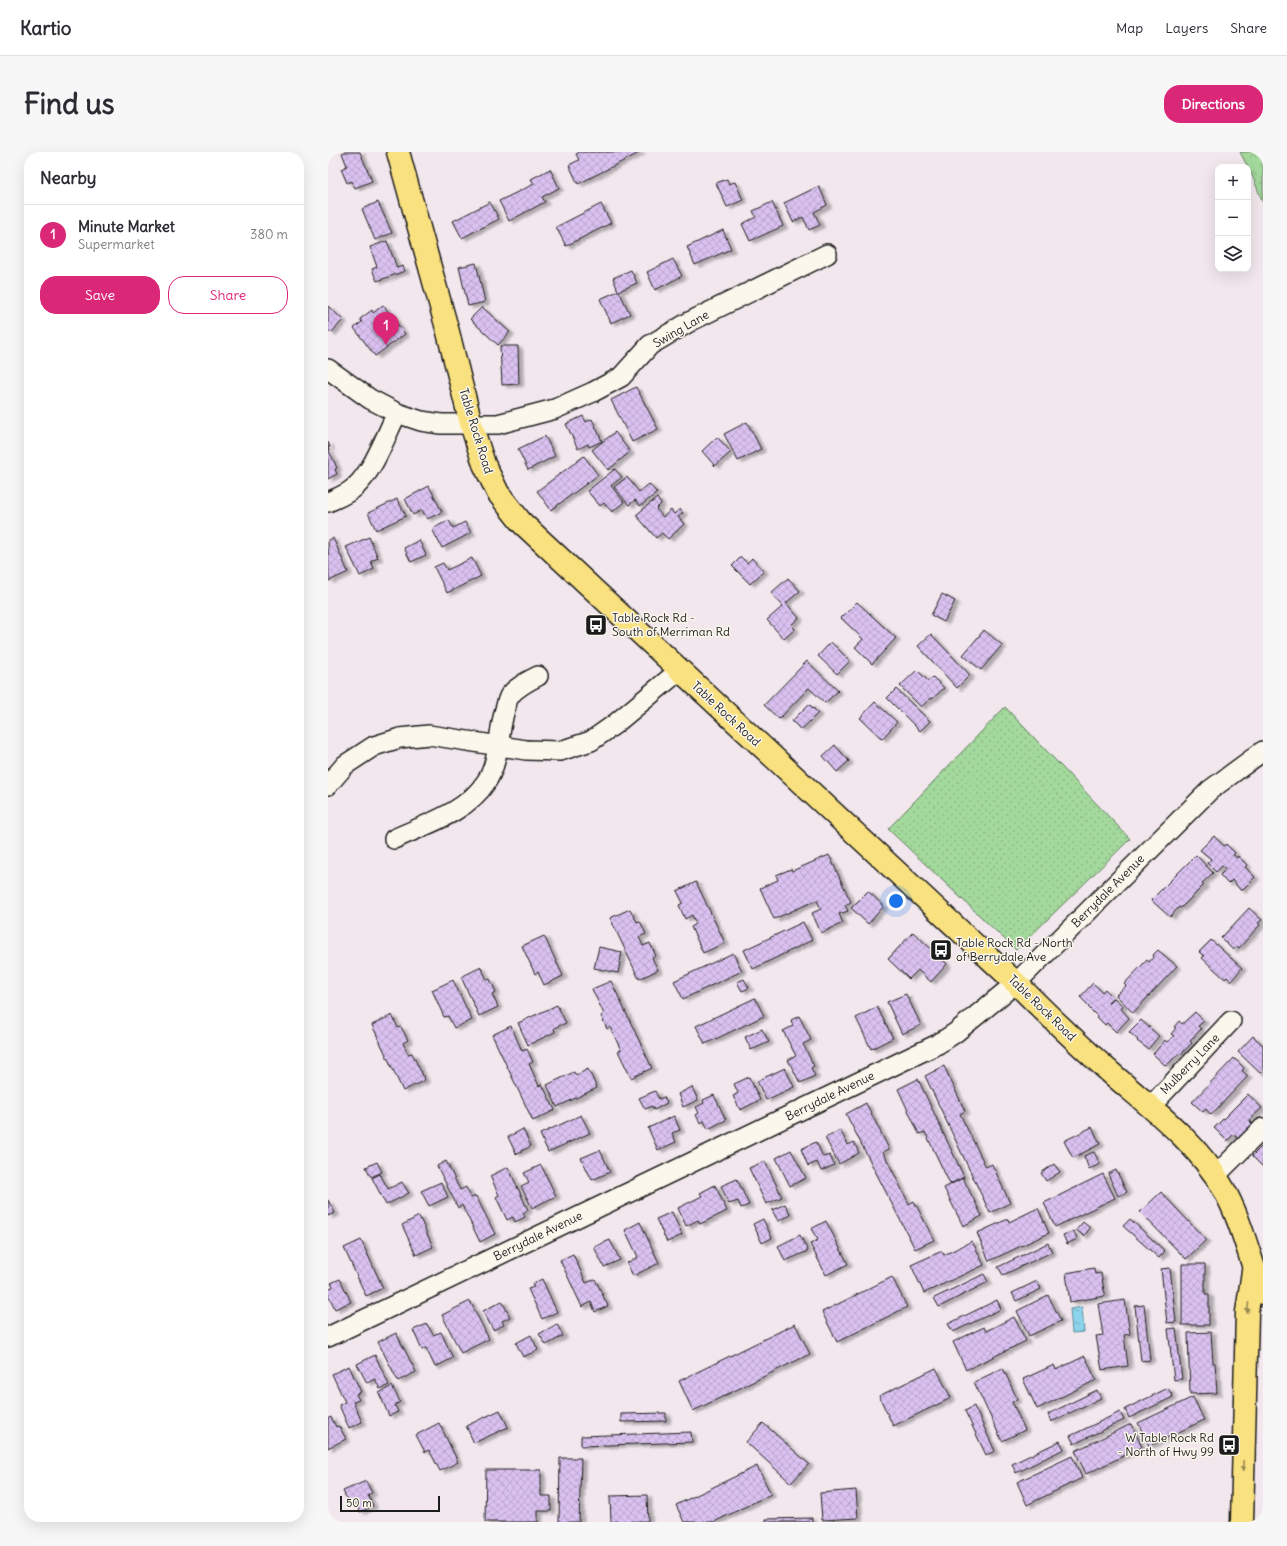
<!DOCTYPE html>
<html lang="en">
<head>
<meta charset="utf-8">
<style>
  body { margin:0; font-family:Delius,sans-serif; background:#f7f7f7; color:#2b2b33 }
  .controls { position:absolute; right:12px; top:12px; display:grid; overflow:hidden; border-radius:8px; box-shadow:0 4px 16px #0002 }
  .controls button { width:36px; height:36px; display:grid; place-items:center; padding:0; border:0; border-bottom:1px solid #e1e1e2; background:#fff; color:#2b2b33; font:20px sans-serif }
  .scale { position:absolute; left:12px; bottom:10px; width:100px; box-sizing:border-box; padding-left:4px; border:2px solid #1c1c1c; border-top:0; font-size:11px; line-height:14px; white-space:nowrap; color:#1c1c1c; -webkit-text-stroke:3px #fbf7ec; paint-order:stroke }
  .you { position:absolute; left:568px; top:749px; width:14px; height:14px; margin:-10px; border:3px solid #fff; border-radius:50%; background:#1a73e8; box-shadow:0 0 0 6px #1a73e833 }
  .badge { display:grid; place-items:center; width:26px; height:26px; border-radius:50%; background:#db2777; color:#fff; font-size:13px; font-weight:700 }
  .pin { position:absolute; translate:-50% -33px; filter:drop-shadow(0 1px 2px #0008) }
  .pin::after { content:''; position:absolute; top:21px; width:14px; height:12px; background:inherit; clip-path:polygon(0 0,100% 0,50% 100%) }
  .list { margin:0; padding:0; list-style:none }
  h2 { display:flex; justify-content:space-between; align-items:center; height:52px; margin:0; padding:0 16px; font-size:17px }
  h2 small { font-size:13px; font-weight:400; color:#7c7c81 }
  .list li { display:grid; grid-template-columns:26px 1fr auto; gap:12px; align-items:center; box-sizing:border-box; height:60px; padding:0 16px; border-top:1px solid #e1e1e2 }
  .list b { display:block; font-size:15px; white-space:nowrap }
  .list p { margin:0; font-size:13px; white-space:nowrap; color:#7c7c81 }
  .list em { font-size:13px; font-style:normal; color:#7c7c81 }
  .actions { display:flex; gap:8px; padding:12px 16px }
  .actions a { flex:1; padding:9px 0; border:1px solid #db2777; border-radius:16px; text-align:center; font-size:14px; color:#db2777 }
  .actions .main { background:#db2777; color:#fff }
  .icon { flex:none; width:22px; height:22px; fill:none; stroke:currentColor; stroke-width:2; stroke-linecap:round; stroke-linejoin:round }
  .map { position:relative; flex:none; width:935px; height:1370px; overflow:hidden; border-radius:16px }
  header { display:flex; align-items:center; gap:24px; box-sizing:border-box; height:56px; padding:0 20px; background:#fff; border-bottom:1px solid #e1e1e2 }
  header strong { font-size:19px }
  nav { display:flex; gap:22px; margin-inline-start:auto; font-size:14px }
  .intro { display:flex; align-items:center; justify-content:space-between; box-sizing:border-box; height:96px; padding:0 24px }
  h1 { margin:0; font-size:28px }
  .button { padding:10px 18px; border-radius:16px; background:#db2777; color:#fff; font-size:14px; font-weight:700 }
  main { display:flex; gap:24px; padding:0 24px }
  aside { flex:1; background:#fff; border-radius:16px; box-shadow:0 4px 16px #0002 }
  .map>svg:first-child { display:block }
</style>
</head>
<body>
<header>
<strong>Kartio</strong>
<nav><a>Map</a><a>Layers</a><a>Share</a></nav>
</header>
<div class="intro"><h1>Find us</h1><a class="button">Directions</a></div>
<main>
<aside>
<h2>Nearby<small></small></h2>
<ul class="list">
<li><span class="badge">1</span><div><b>Minute Market</b><p>Supermarket</p></div><em>380 m</em></li>
</ul>
<div class="actions"><a class="main">Save</a><a>Share</a></div>
</aside>
<div class="map">
<svg width="935" height="1370" viewBox="0 0 935 1370">
  <defs>
    <pattern id="grass-dots" width="8" height="8" patternUnits="userSpaceOnUse"><rect width="8" height="8" fill="#a3d99c"/><path d="M2 2h.1M6 6h.1" fill="none" stroke="#8cba86" stroke-width="1.8" stroke-linecap="round"/></pattern>
    <pattern id="forest-crowns" width="20" height="18" patternUnits="userSpaceOnUse"><rect width="20" height="18" fill="#a3d99c"/><path d="M2 6a3 3 0 1 1 6 0M12 15a3 3 0 1 1 6 0" fill="none" stroke="#8cba86"/></pattern>
    <pattern id="water-ripples" width="26" height="14" patternUnits="userSpaceOnUse"><rect width="26" height="14" fill="#8bd4ec"/><path d="M2 4q2-2 4 0t4 0M15 11q2-2 4 0t4 0" fill="none" stroke="#77b5ca"/></pattern>
    <pattern id="building-cross-hatch" width="8" height="8" patternUnits="userSpaceOnUse"><rect width="8" height="8" fill="#dac1f0"/><path d="M0 0l8 8M0 8l8-8" fill="none" stroke="#baa5cd"/></pattern>
    <filter id="shadow"><feDropShadow dx="4.5" dy="2.5" stdDeviation="1" flood-color="#0004"/></filter>
  </defs>
  <rect width="100%" height="100%" fill="#f1e7ed"/>
  <filter id="ink" filterUnits="userSpaceOnUse"><feTurbulence type="fractalNoise" baseFrequency=".025" numOctaves="2"/><feDisplacementMap in="SourceGraphic" scale="8" xChannelSelector="R" yChannelSelector="G"/><feConvolveMatrix kernelMatrix="1 2 1 2 8 2 1 2 1" color-interpolation-filters="sRGB"/></filter>
  <g filter="url(#ink)">
    <polygon fill="url(#grass-dots)" stroke="#607a5c" points="677,555 802,687 688,798 560,677"/>
    <polygon fill="url(#forest-crowns)" stroke="#607a5c" points="912,0 935,0 935,51 924,23"/>
    <polygon fill="url(#water-ripples)" stroke="#5f8a99" points="754,1155 756,1180 744,1181 742,1157"/>
    <g fill="url(#building-cross-hatch)" stroke="#1c1c1c" filter="url(#shadow)">
      <polygon points="16,0 32,0 44,29 27,36 24,29 19,31 13,17 19,14 14,1"/>
      <polygon points="252,0 313,0 250,32 241,13 251,8 248,2"/>
      <polygon points="222,17 231,36 214,45 217,50 181,69 171,49 206,32 203,27"/>
      <polygon points="399,27 401,32 407,30 415,48 399,55 388,31"/>
      <polygon points="491,34 499,53 486,60 492,73 481,78 475,65 465,70 456,51"/>
      <polygon points="50,50 64,81 47,88 34,57"/>
      <polygon points="162,50 171,67 134,86 125,69"/>
      <polygon points="444,50 455,74 422,89 414,72 428,65 425,59"/>
      <polygon points="273,52 283,71 238,94 228,75"/>
      <polygon points="395,78 403,97 367,113 359,95"/>
      <polygon points="59,89 69,116 75,114 77,119 49,129 44,117 49,115 42,95"/>
      <polygon points="345,107 354,124 327,138 319,120"/>
      <polygon points="148,111 157,150 140,154 131,115"/>
      <polygon points="303,118 309,131 291,139 302,162 283,171 272,147 290,139 285,126"/>
      <polygon points="55,153 77,182 47,204 26,176 34,170 32,167 44,158 45,161"/>
      <polygon points="0,154 15,168 3,181 0,178"/>
      <polygon points="154,155 182,180 170,193 142,167"/>
      <polygon points="172,194 190,194 191,232 174,233"/>
      <polygon points="308,235 330,277 304,290 283,248"/>
      <polygon points="255,264 258,270 264,267 274,289 261,295 260,292 250,297 238,272"/>
      <polygon points="419,270 433,297 410,309 396,282"/>
      <polygon points="287,280 302,300 280,318 264,298"/>
      <polygon points="217,284 227,304 200,318 190,297"/>
      <polygon points="389,285 403,300 387,314 374,299"/>
      <polygon points="0,290 2,295 0,296 9,316 7,317 9,322 0,327"/>
      <polygon points="256,304 270,323 223,358 209,339"/>
      <polygon points="287,317 294,325 283,334 296,350 284,360 276,351 272,354 259,339"/>
      <polygon points="299,325 311,340 321,332 329,341 312,354 307,348 301,353 286,335"/>
      <polygon points="101,334 114,360 99,367 94,358 85,363 77,347"/>
      <polygon points="329,346 333,352 328,357 335,365 343,358 346,362 352,357 355,361 350,365 356,372 340,387 334,381 328,386 308,363"/>
      <polygon points="69,347 78,364 48,378 40,361"/>
      <polygon points="121,368 125,376 137,370 143,381 114,396 104,377"/>
      <polygon points="41,385 50,406 43,409 46,417 32,424 18,395"/>
      <polygon points="5,386 20,420 1,429 0,388"/>
      <polygon points="91,388 98,403 83,410 76,396"/>
      <polygon points="413,405 419,411 424,406 436,419 422,432 404,414"/>
      <polygon points="144,406 153,424 119,441 106,415 115,411 119,418"/>
      <polygon points="460,426 472,439 458,451 471,466 463,473 467,477 456,487 439,468 455,454 443,441"/>
      <polygon points="614,442 627,449 616,470 603,463"/>
      <polygon points="529,450 568,486 544,512 527,495 535,487 513,466"/>
      <polygon points="656,478 674,493 653,518 635,503"/>
      <polygon points="603,482 642,523 629,536 590,494"/>
      <polygon points="503,490 522,509 509,522 490,504"/>
      <polygon points="479,509 510,539 497,551 481,536 451,567 436,553"/>
      <polygon points="589,518 600,529 605,525 616,536 604,547 603,546 593,555 572,534"/>
      <polygon points="568,537 602,569 592,579 559,546"/>
      <polygon points="547,550 569,570 554,587 532,566"/>
      <polygon points="481,552 490,561 473,578 464,569"/>
      <polygon points="507,593 521,609 509,620 495,604"/>
      <polygon points="886,684 896,694 898,692 907,701 905,703 909,706 910,704 919,713 917,715 927,725 913,739 904,728 900,732 892,723 898,717 894,714 888,720 879,711 883,707 872,698"/>
      <polygon points="501,703 523,750 517,753 520,759 511,762 515,771 493,781 484,761 493,757 489,748 446,767 432,736 450,728 448,723 463,717 464,719"/>
      <polygon points="868,703 885,721 874,731 876,733 853,756 851,755 842,765 823,748"/>
      <polygon points="368,730 397,791 375,801 363,775 368,772 364,763 357,767 351,753 355,751 349,739"/>
      <polygon points="540,739 556,754 540,772 523,756"/>
      <polygon points="921,756 934,768 930,771 932,773 911,796 909,794 905,798 893,786"/>
      <polygon points="302,757 309,770 312,769 318,782 311,785 315,794 322,791 328,804 324,806 330,818 311,827 282,766"/>
      <polygon points="475,770 484,788 425,817 416,798"/>
      <polygon points="585,780 619,812 603,830 590,818 581,827 560,807"/>
      <polygon points="216,784 235,824 216,833 210,820 207,822 194,794"/>
      <polygon points="883,788 914,816 903,829 899,825 897,827 874,806 876,804 871,800"/>
      <polygon points="271,795 294,800 290,821 266,816"/>
      <polygon points="830,798 849,814 805,861 788,843 798,834 796,832 819,808 821,810 826,804 825,803"/>
      <polygon points="405,801 414,819 355,847 346,829"/>
      <polygon points="153,815 159,828 162,827 168,840 164,842 170,855 151,864 133,825"/>
      <polygon points="416,827 421,836 414,839 409,830"/>
      <polygon points="125,828 144,868 126,876 120,864 116,865 104,838"/>
      <polygon points="283,829 324,916 303,926 290,899 293,898 282,875 279,877 273,864 276,862 264,837"/>
      <polygon points="765,831 774,840 777,837 785,845 780,851 781,851 786,846 795,854 793,857 801,866 788,880 779,871 777,873 769,865 769,864 760,855 761,854 752,845"/>
      <polygon points="578,842 593,873 574,882 559,850"/>
      <polygon points="427,846 436,864 377,892 368,874"/>
      <polygon points="229,853 238,871 226,876 227,880 200,893 190,871"/>
      <polygon points="549,855 565,886 543,897 528,866"/>
      <polygon points="867,860 876,869 870,874 873,877 862,889 864,891 852,903 850,902 838,914 825,902 837,888 839,890 846,884 843,882 848,876 846,875 851,869 854,872"/>
      <polygon points="64,863 70,876 73,875 80,888 75,891 80,902 84,901 97,928 75,939 44,873"/>
      <polygon points="471,864 483,888 475,892 486,914 483,916 487,924 472,931 460,908 468,904 455,879 465,874 463,868"/>
      <polygon points="813,868 831,884 820,897 809,889 810,888 801,880"/>
      <polygon points="183,874 194,899 199,897 205,910 201,912 211,934 214,932 227,958 205,969 164,883"/>
      <polygon points="434,877 441,890 423,898 417,885"/>
      <polygon points="925,884 935,893 935,918 932,921 910,900"/>
      <polygon points="906,906 916,916 914,919 920,924 883,963 878,957 875,960 864,950"/>
      <polygon points="616,914 637,959 632,962 658,1015 664,1012 682,1051 662,1061 597,924"/>
      <polygon points="457,916 466,935 438,948 429,929"/>
      <polygon points="260,917 269,936 229,955 219,933 246,920 248,923"/>
      <polygon points="421,925 432,948 412,958 405,944 410,941 406,932"/>
      <polygon points="590,927 636,1025 622,1032 597,980 591,982 570,937"/>
      <polygon points="364,935 370,948 355,955 350,942"/>
      <polygon points="327,939 331,947 336,945 339,951 326,958 324,954 317,957 311,946"/>
      <polygon points="920,942 934,956 921,968 926,973 911,988 906,982 899,989 886,976"/>
      <polygon points="386,943 398,968 380,977 376,969 372,971 368,963 371,961 368,955 376,951 375,948"/>
      <polygon points="538,951 561,997 555,1000 581,1052 586,1049 606,1088 587,1097 518,962"/>
      <polygon points="253,963 262,981 220,1000 212,982"/>
      <polygon points="346,964 352,978 344,981 348,990 330,998 320,976"/>
      <polygon points="764,975 772,992 745,1006 736,989"/>
      <polygon points="195,977 203,994 188,1002 180,985"/>
      <polygon points="512,978 520,993 526,990 531,1001 511,1012 497,986"/>
      <polygon points="488,990 495,1005 502,1003 506,1013 493,1019 489,1010 480,1014 473,997"/>
      <polygon points="935,993 935,1015 924,1004"/>
      <polygon points="272,998 282,1020 264,1028 253,1006"/>
      <polygon points="463,998 478,1026 462,1034 448,1006"/>
      <polygon points="766,1000 772,1012 761,1017 756,1004"/>
      <polygon points="118,1009 132,1038 138,1035 143,1046 148,1044 167,1082 152,1090 134,1053 130,1056 109,1014"/>
      <polygon points="437,1009 454,1045 438,1052 421,1016"/>
      <polygon points="49,1010 54,1020 43,1025 38,1015"/>
      <polygon points="726,1012 732,1020 718,1029 713,1021"/>
      <polygon points="213,1013 228,1044 204,1056 193,1034 201,1030 196,1021"/>
      <polygon points="180,1015 200,1058 195,1061 197,1065 187,1070 185,1065 179,1068 168,1045 171,1043 162,1024"/>
      <polygon points="788,1018 799,1040 790,1044 780,1022"/>
      <polygon points="52,1022 60,1037 74,1030 81,1041 58,1053 44,1026"/>
      <polygon points="775,1022 787,1046 727,1075 716,1051"/>
      <polygon points="635,1026 654,1064 635,1074 616,1036"/>
      <polygon points="409,1027 421,1053 413,1056 410,1049 401,1052 393,1034"/>
      <polygon points="113,1030 120,1045 101,1054 93,1039"/>
      <polygon points="387,1033 399,1059 372,1072 370,1068 358,1074 350,1056 374,1044 372,1041"/>
      <polygon points="833,1040 878,1088 858,1107 812,1060"/>
      <polygon points="0,1048 7,1061 0,1064"/>
      <polygon points="457,1052 463,1063 450,1069 444,1058"/>
      <polygon points="710,1056 721,1081 661,1109 649,1081 680,1067 681,1070"/>
      <polygon points="344,1060 354,1083 339,1090 328,1067"/>
      <polygon points="91,1064 105,1095 88,1103 74,1073"/>
      <polygon points="435,1067 444,1086 434,1091 425,1072"/>
      <polygon points="802,1067 837,1099 831,1106 795,1074"/>
      <polygon points="498,1069 520,1112 498,1123 482,1092 490,1088 483,1077"/>
      <polygon points="312,1070 331,1111 305,1124 299,1111 310,1105 297,1078"/>
      <polygon points="755,1070 762,1076 756,1084 748,1078"/>
      <polygon points="746,1079 749,1087 739,1092 735,1083"/>
      <polygon points="472,1083 480,1099 457,1109 450,1094"/>
      <polygon points="33,1088 55,1136 38,1144 16,1096"/>
      <polygon points="282,1088 292,1108 276,1115 266,1095"/>
      <polygon points="644,1089 656,1113 596,1141 583,1113 614,1099 616,1103"/>
      <polygon points="720,1091 724,1100 675,1123 670,1115"/>
      <polygon points="245,1102 258,1131 267,1127 280,1154 267,1160 263,1150 254,1155 232,1108"/>
      <polygon points="854,1112 877,1112 877,1142 881,1142 881,1173 854,1173"/>
      <polygon points="766,1116 767,1122 773,1121 777,1144 742,1150 738,1121"/>
      <polygon points="842,1116 848,1170 839,1171 833,1117"/>
      <polygon points="656,1122 660,1130 611,1155 606,1146"/>
      <polygon points="564,1125 579,1155 509,1190 494,1160"/>
      <polygon points="12,1127 23,1150 7,1157 2,1146 0,1147 0,1138 5,1135 3,1131"/>
      <polygon points="214,1127 229,1160 214,1167 200,1137 206,1135 204,1132"/>
      <polygon points="709,1129 713,1137 688,1149 684,1141"/>
      <polygon points="720,1143 733,1169 701,1184 689,1159"/>
      <polygon points="669,1148 673,1157 625,1180 620,1172"/>
      <polygon points="797,1148 802,1182 796,1183 800,1214 774,1218 768,1184 775,1183 770,1152"/>
      <polygon points="142,1149 161,1187 133,1201 114,1163"/>
      <polygon points="174,1149 182,1165 174,1169 176,1173 165,1178 155,1159"/>
      <polygon points="816,1153 822,1208 813,1209 807,1154"/>
      <polygon points="686,1165 698,1189 638,1218 625,1190 656,1175 658,1179"/>
      <polygon points="99,1172 105,1183 113,1180 125,1206 107,1215 98,1196 94,1198 85,1178"/>
      <polygon points="229,1172 235,1184 218,1193 211,1182"/>
      <polygon points="467,1172 482,1202 365,1259 351,1229"/>
      <polygon points="848,1176 854,1227 846,1228 840,1177"/>
      <polygon points="883,1180 885,1211 887,1211 889,1241 862,1242 860,1181"/>
      <polygon points="68,1181 88,1220 70,1229 50,1190"/>
      <polygon points="203,1183 210,1198 195,1205 188,1191"/>
      <polygon points="47,1203 61,1233 52,1237 47,1227 39,1231 29,1212"/>
      <polygon points="757,1204 768,1228 709,1257 695,1227 726,1213 728,1218"/>
      <polygon points="21,1214 33,1240 28,1242 31,1248 25,1250 34,1270 21,1276 11,1253 17,1250 4,1222"/>
      <polygon points="608,1216 623,1246 565,1274 551,1244"/>
      <polygon points="675,1216 689,1247 684,1250 697,1278 674,1289 646,1230"/>
      <polygon points="64,1234 72,1250 67,1253 70,1260 61,1264 51,1241"/>
      <polygon points="840,1236 845,1245 801,1266 797,1257"/>
      <polygon points="769,1238 773,1246 723,1270 720,1262"/>
      <polygon points="865,1245 876,1268 821,1294 810,1271"/>
      <polygon points="646,1254 667,1299 658,1303 637,1259"/>
      <polygon points="172,1258 180,1275 146,1291 138,1274"/>
      <polygon points="792,1260 796,1268 746,1292 742,1284"/>
      <polygon points="338,1261 338,1269 293,1270 293,1262"/>
      <polygon points="3,1265 8,1275 11,1274 18,1287 0,1296 0,1267"/>
      <polygon points="111,1271 130,1310 112,1319 101,1298 97,1300 88,1283"/>
      <polygon points="435,1271 481,1312 463,1331 418,1290"/>
      <polygon points="803,1272 814,1295 758,1322 747,1299"/>
      <polygon points="363,1280 364,1290 253,1294 253,1284"/>
      <polygon points="732,1289 736,1297 688,1321 684,1312"/>
      <polygon points="744,1304 754,1326 699,1353 689,1330"/>
      <polygon points="232,1306 253,1306 251,1370 231,1370"/>
      <polygon points="429,1314 443,1342 386,1370 356,1370 348,1353"/>
      <polygon points="158,1318 213,1318 213,1344 223,1344 223,1359 210,1359 210,1370 157,1370"/>
      <polygon points="38,1329 44,1341 40,1343 45,1354 32,1360 27,1349 21,1352 15,1339"/>
      <polygon points="528,1338 530,1366 494,1368 492,1341"/>
      <polygon points="319,1343 320,1369 283,1370 282,1344"/>
      <polygon points="484,1366 484,1370 438,1370 438,1367"/>
    </g>
    <g fill="none" stroke-linecap="round" stroke-linejoin="round">
      <g stroke="#1c1c1c" stroke-width="22">
        <g id="minor">
          <polyline points="0,217 42,247 69,261 93,269 113,272 170,272 227,257 265,240 293,225 322,193 363,169 499,102"/>
          <path d="M0 350C9 346 20 342 27 335 46 318 58 283 69 261"/>
          <polyline points="0,633 17,613 46,594 72,586 101,583 198,598 232,599 263,589 287,572 352,518"/>
          <path d="M66 687C98 672 138 661 158 630 172 610 170 577 178 554 179 550 180 546 182 543 190 534 200 529 210 524"/>
          <polyline points="822,955 903,869"/>
          <polyline points="887,1024 935,976"/>
          <polyline points="0,1185 610,892 627,881 688,831 882,638 935,599"/>
        </g>
      </g>
      <g stroke="#1c1c1c" stroke-width="25">
        <g id="major">
          <path d="M70 0 120 180 143 272 156 312 170 341 193 370 688 831C719 862 750 892 783 921 822 955 870 991 895 1036 914 1069 921 1106 935 1141"/>
          <polyline points="914,1370 919,1160 925,1119"/>
        </g>
      </g>
      <use href="#minor" stroke="#fbf7ec" stroke-width="19"/>
      <use href="#major" stroke="#fae180" stroke-width="22"/>
    </g>
    <defs><path id="oneway-solid" d="M-6-.8H1V-3.2L6.5 0L1 3.2V.8H-6Z"/></defs>
    <g fill="#968853">
      <use href="#oneway-solid" transform="translate(920 1156) rotate(96)"/>
      <use href="#oneway-solid" transform="translate(915 1314) rotate(92)"/>
    </g>
  </g>
  <defs>
    <g id="bus-square" transform="scale(1.15)"><rect x="-9" y="-9" width="18" height="18" rx="4" fill="#1c1c1c" stroke="#fbf7ec"/><path d="M-5-6H5V4H4V6H2V4H-2V6H-4V4H-5ZM-3.5-4V0h7V-4ZM-3.5 1.2v1.5H-2V1.2ZM2 1.2v1.5H3.5V1.2Z" fill="#fff"/></g>
  </defs>
  <g fill-rule="evenodd">
    <use href="#bus-square" x="268" y="473"/>
    <use href="#bus-square" x="613" y="798"/>
    <use href="#bus-square" x="901" y="1293"/>
  </g>
  <g text-anchor="middle" stroke-width="3" stroke-linejoin="round" paint-order="stroke">
    <g font-size="12" fill="#1c1c1c" stroke="#fbf7ec">
      <text transform="translate(353 177) rotate(-30)" y="4">Swing Lane</text>
      <text transform="translate(148 279) rotate(73)" y="4">Table Rock Road</text>
      <text transform="translate(398 562) rotate(43)" y="4">Table Rock Road</text>
      <text transform="translate(780 739) rotate(-45)" y="4">Berrydale Avenue</text>
      <text transform="translate(714 856) rotate(44)" y="4">Table Rock Road</text>
      <text transform="translate(862 912) rotate(-46)" y="4">Mulberry Lane</text>
      <text transform="translate(502 944) rotate(-26)" y="4">Berrydale Avenue</text>
      <text transform="translate(210 1084) rotate(-26)" y="4">Berrydale Avenue</text>
    </g>
    <g font-size="12" fill="#1c1c1c" stroke="#fbf7ec" text-anchor="start">
      <text x="284" y="470">Table Rock Rd -<tspan x="284" dy="14">South of Merriman Rd</tspan></text>
      <text x="628" y="795">Table Rock Rd - North<tspan x="628" dy="14">of Berrydale Ave</tspan></text>
      <text x="886" y="1290" text-anchor="end">W Table Rock Rd<tspan x="886" dy="14">- North of Hwy 99</tspan></text>
    </g>
  </g>
</svg>
<div class="controls">
<button>+</button>
<button>−</button>
<button><svg class="icon" aria-label="layers" viewBox="0 0 24 24"><path d="M12 4l9 5-9 5-9-5zM3 14l9 5 9-5"/></svg></button>
</div>
<div class="scale">50 m</div>
<div class="you"></div>
<div class="pin badge" style="left:58px;top:193px">1</div>
</div>
</main>
</body>
</html>
